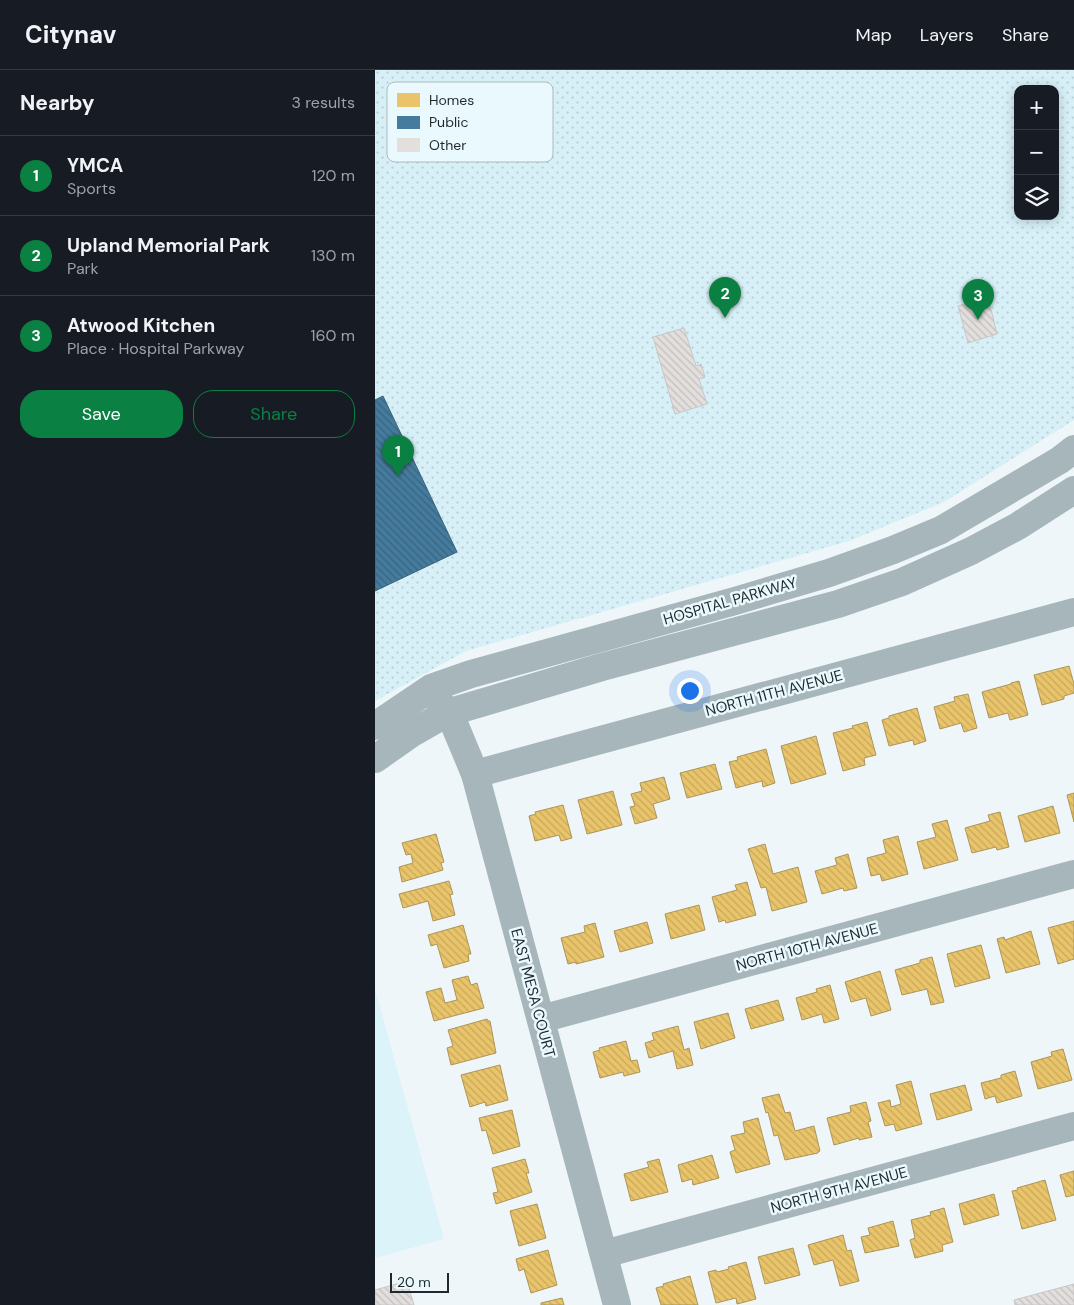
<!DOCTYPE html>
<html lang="en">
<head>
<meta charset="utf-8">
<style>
  body { margin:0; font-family:"DM Sans",sans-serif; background:#242831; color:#f1f3f6 }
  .controls { position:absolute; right:15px; top:15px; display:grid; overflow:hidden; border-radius:10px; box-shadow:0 2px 12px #0003 }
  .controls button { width:45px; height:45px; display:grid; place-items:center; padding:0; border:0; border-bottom:1px solid #363941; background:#171b24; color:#f1f3f6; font:25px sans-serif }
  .scale { position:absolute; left:15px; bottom:12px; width:59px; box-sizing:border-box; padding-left:5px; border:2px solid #1f282b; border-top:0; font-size:14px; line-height:18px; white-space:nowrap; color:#1f282b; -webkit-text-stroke:4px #eaf9fd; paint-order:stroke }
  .you { position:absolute; left:314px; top:620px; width:18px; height:18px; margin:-12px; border:4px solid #fff; border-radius:50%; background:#1a73e8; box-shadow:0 0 0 8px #1a73e833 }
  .badge { display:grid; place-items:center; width:32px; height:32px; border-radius:50%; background:#0b8043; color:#fff; font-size:16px; font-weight:700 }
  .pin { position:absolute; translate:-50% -41px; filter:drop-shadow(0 1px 2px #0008) }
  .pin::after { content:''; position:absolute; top:26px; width:18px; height:15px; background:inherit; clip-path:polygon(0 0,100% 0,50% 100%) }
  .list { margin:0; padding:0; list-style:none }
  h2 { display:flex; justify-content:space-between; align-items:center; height:65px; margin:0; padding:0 20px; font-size:21px }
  h2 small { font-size:16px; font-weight:400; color:#9ea1a6 }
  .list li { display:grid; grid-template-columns:32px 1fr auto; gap:15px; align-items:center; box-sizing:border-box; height:80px; padding:0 20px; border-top:1px solid #363941 }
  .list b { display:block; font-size:19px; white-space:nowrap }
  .list p { margin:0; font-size:16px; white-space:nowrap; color:#9ea1a6 }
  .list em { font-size:16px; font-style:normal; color:#9ea1a6 }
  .actions { display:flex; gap:10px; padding:15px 20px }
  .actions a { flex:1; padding:11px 0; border:1px solid #0b8043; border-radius:20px; text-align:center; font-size:18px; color:#0b8043 }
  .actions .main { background:#0b8043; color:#fff }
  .icon { flex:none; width:28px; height:28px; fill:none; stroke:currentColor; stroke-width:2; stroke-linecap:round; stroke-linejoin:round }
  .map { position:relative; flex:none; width:699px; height:1235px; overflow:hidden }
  header { display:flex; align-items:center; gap:30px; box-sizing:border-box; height:70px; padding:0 25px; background:#171b24; border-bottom:1px solid #363941 }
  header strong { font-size:24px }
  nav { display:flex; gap:28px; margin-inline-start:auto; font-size:18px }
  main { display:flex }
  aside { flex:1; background:#171b24 }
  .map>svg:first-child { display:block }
</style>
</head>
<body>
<header>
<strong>Citynav</strong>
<nav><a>Map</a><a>Layers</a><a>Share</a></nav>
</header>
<main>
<aside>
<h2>Nearby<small>3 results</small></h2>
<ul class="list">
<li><span class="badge">1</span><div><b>YMCA</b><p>Sports</p></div><em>120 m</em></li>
<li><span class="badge">2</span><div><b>Upland Memorial Park</b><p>Park</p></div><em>130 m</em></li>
<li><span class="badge">3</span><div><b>Atwood Kitchen</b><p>Place · Hospital Parkway</p></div><em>160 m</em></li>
</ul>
<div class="actions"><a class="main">Save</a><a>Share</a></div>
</aside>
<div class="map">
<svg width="699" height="1235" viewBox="0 0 699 1235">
  <defs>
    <pattern id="park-dots" width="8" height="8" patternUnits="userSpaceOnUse" patternTransform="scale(1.25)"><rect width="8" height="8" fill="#d7f0f7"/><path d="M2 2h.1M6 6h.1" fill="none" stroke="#b8ced4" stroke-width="1.8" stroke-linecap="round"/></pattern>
    <pattern id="homes-back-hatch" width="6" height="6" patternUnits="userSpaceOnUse" patternTransform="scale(1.25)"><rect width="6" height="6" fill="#e9c46a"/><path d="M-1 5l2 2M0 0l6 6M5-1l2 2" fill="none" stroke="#c7a85c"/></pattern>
    <pattern id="public-back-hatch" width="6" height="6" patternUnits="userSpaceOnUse" patternTransform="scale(1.25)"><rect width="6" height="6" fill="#457b9d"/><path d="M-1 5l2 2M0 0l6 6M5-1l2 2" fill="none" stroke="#396580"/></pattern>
    <pattern id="building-back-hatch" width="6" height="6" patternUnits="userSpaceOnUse" patternTransform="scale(1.25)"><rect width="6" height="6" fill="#e3dfdd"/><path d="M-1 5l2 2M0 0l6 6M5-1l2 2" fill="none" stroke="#c2bfbe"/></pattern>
  </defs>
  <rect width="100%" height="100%" fill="#eef6f9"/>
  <polygon fill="#dcf3fa" points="0,919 69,1169 0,1188"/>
  <path fill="url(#park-dots)" fill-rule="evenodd" d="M0 0H699V350L569 432 474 471 91 581 0 631ZM643 19H680V146H643Z"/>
  <g fill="url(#homes-back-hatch)" stroke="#ac9557">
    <polygon points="694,596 699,614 699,623 689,626 689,629 667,635 659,605"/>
    <polygon points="644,611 653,645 635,650 633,643 614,648 607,622 636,614 636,613"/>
    <polygon points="593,624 602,658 589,662 586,653 565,659 559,637 580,631 579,627"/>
    <polygon points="542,638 551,671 539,675 538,670 514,676 507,650 514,648 514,646"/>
    <polygon points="492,652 501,685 489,688 490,695 468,701 458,663 478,658 477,656"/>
    <polygon points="441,666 451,704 416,714 406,676"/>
    <polygon points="391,679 400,713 388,717 387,711 361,718 354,692 363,690 362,687"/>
    <polygon points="340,694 347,719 312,728 305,703"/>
    <polygon points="289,707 295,729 278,734 282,748 260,754 255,737 260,736 256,724 267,721 265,713"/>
    <polygon points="238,721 247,755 212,764 203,730"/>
    <polygon points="699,723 699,752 692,725"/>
    <polygon points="188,735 197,768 186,771 184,765 160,771 154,746 161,744 160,742"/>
    <polygon points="678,736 685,763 650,772 643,746"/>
    <polygon points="625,742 634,777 622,780 621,777 597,783 590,758 615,751 613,745"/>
    <polygon points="572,750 583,790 549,799 542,772 561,767 557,754"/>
    <polygon points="61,764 69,792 66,793 68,800 27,812 24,797 38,793 36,784 31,785 27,773"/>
    <polygon points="523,766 533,804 507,811 505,804 496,806 492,788 511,783 508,770"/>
    <polygon points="390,774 398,804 423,797 432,832 397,841 391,817 386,818 373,779"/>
    <polygon points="473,784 482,818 469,821 468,818 447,824 440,801 462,795 460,788"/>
    <polygon points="74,811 78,824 75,825 80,845 58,851 53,831 28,838 24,824"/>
    <polygon points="372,812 381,845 351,853 350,850 344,852 337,827 362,820 360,815"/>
    <polygon points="324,835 330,860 296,869 290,844"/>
    <polygon points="699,851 699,889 683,894 673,858"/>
    <polygon points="272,852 278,873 245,882 239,861"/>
    <polygon points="220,853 229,887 201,894 201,892 193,894 186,868 210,862 209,856"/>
    <polygon points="88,855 96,884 93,884 94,891 69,898 62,874 56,876 53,865"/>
    <polygon points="656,861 665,894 631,903 622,869 629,867 630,870"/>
    <polygon points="606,875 615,908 580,917 572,884"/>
    <polygon points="557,887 569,932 556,935 552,919 527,925 520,900 545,893 545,890"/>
    <polygon points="505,901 516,940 496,946 491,928 476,932 470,912"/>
    <polygon points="93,906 96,915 102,913 109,938 59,951 51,922 66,918 70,933 82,930 77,910"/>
    <polygon points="455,915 464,949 449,953 447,944 427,950 421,928 442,922 441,919"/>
    <polygon points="403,930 409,950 376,959 370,939"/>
    <polygon points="353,943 360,968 326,979 319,952"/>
    <polygon points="112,949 113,951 115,951 121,983 76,995 72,978 78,976 73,960"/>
    <polygon points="303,956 309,980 314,978 318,995 302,999 298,981 274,988 270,973 279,970 277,963"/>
    <polygon points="251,971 256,991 262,990 265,1002 249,1006 248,1002 225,1008 218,982 225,980 224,978"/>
    <polygon points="688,979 697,1010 663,1019 656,992 677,986 676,982"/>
    <polygon points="125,995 133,1030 111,1036 110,1032 95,1037 86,1005"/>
    <polygon points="640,1001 647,1026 622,1033 620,1026 610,1029 606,1013 626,1008 626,1005"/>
    <polygon points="536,1011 547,1054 521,1061 519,1054 510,1056 503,1033 515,1030 516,1037 526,1034 521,1015"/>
    <polygon points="590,1015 597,1040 562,1050 555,1024"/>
    <polygon points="404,1024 410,1043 415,1042 420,1061 439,1056 445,1081 443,1082 443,1083 410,1090 403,1065 399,1066 393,1042 391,1043 387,1028"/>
    <polygon points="491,1032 496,1051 493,1052 497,1067 484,1070 484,1068 459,1075 452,1048 476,1042 475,1036"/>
    <polygon points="137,1040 145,1076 118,1084 111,1060 107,1061 104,1048"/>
    <polygon points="383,1048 395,1094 361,1103 355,1082 360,1080 356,1066 370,1063 368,1052"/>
    <polygon points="337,1085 344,1108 318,1115 317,1109 307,1112 303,1095"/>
    <polygon points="150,1089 154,1103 151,1103 157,1122 121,1134 118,1123 123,1122 117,1098"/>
    <polygon points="284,1089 293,1122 256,1131 249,1104 274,1097 272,1092"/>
    <polygon points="699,1101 699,1125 691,1127 685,1105"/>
    <polygon points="670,1110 681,1150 647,1159 637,1121 643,1120 642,1118"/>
    <polygon points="619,1124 624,1145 589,1155 584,1134"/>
    <polygon points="162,1134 171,1168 144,1176 135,1141"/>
    <polygon points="569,1138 578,1172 567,1175 568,1181 540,1188 535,1170 540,1168 536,1150 556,1145 555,1142"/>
    <polygon points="518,1151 524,1176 490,1183 486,1167 495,1165 493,1158"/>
    <polygon points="468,1165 472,1181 476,1180 484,1211 465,1216 458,1190 439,1195 433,1175"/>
    <polygon points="418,1178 425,1205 390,1214 383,1187"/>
    <polygon points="173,1180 182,1215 156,1223 149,1199 144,1201 141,1189"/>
    <polygon points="371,1192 381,1229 362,1234 361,1228 341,1233 333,1202 341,1200 342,1202 354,1199 353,1197"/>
    <polygon points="315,1206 323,1235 286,1235 281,1218 289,1216 288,1214"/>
    <polygon points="187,1228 189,1235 166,1235 166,1233"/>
  </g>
  <polygon fill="url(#public-back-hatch)" stroke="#3a627b" points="8,326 82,482 0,521 0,330"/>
  <g fill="url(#building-back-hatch)" stroke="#c8c7c7">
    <polygon points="613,227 622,264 593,273 583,236"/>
    <polygon points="309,258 321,296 326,294 330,307 324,309 332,334 300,344 278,267"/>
    <polygon points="32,1211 39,1235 0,1235 0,1220"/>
    <polygon points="699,1214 699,1235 640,1235 639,1230"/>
  </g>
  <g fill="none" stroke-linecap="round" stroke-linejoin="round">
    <g stroke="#a7b6bb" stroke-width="28">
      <polyline points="63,629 80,656 100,704 242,1235"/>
      <polyline points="0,656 56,618 96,604 360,531 454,503 518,480 566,460 685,390 699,379"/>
      <polyline points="0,689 37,663 72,643 227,597 463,534 527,512 596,481 643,456 699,420"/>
      <polyline points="100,704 699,542"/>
      <polyline points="166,949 699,804"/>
      <polyline points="229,1184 699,1056"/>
    </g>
  </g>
  <g text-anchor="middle" stroke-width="5" stroke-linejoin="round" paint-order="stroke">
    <g font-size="15" fill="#1f282b" stroke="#eaf9fd">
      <text transform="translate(355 531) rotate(-16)" y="5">HOSPITAL PARKWAY</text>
      <text transform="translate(399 623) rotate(-15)" y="5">NORTH 11TH AVENUE</text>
      <text transform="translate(432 877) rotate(-15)" y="5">NORTH 10TH AVENUE</text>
      <text transform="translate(158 923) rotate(75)" y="5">EAST MESA COURT</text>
      <text transform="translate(464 1120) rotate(-15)" y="5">NORTH 9TH AVENUE</text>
    </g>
  </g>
  <rect x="12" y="12" width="166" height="80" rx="8" fill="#eaf9fd" stroke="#adbabe" stroke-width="1"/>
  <rect x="22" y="23" width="23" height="14" fill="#e9c46a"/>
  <rect x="22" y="46" width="23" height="13" fill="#457b9d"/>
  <rect x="22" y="68" width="23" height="14" fill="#e3dfdd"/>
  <g font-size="14" fill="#1f282b">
    <text x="54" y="35">Homes</text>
    <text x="54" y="57">Public</text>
    <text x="54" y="80">Other</text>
  </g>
</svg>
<div class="controls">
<button>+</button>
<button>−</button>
<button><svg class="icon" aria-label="layers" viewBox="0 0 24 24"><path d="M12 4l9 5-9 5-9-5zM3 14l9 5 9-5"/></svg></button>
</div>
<div class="scale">20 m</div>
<div class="you"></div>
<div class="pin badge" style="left:23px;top:406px">1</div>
<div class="pin badge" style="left:350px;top:248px">2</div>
<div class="pin badge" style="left:603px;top:250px">3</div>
</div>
</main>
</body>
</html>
